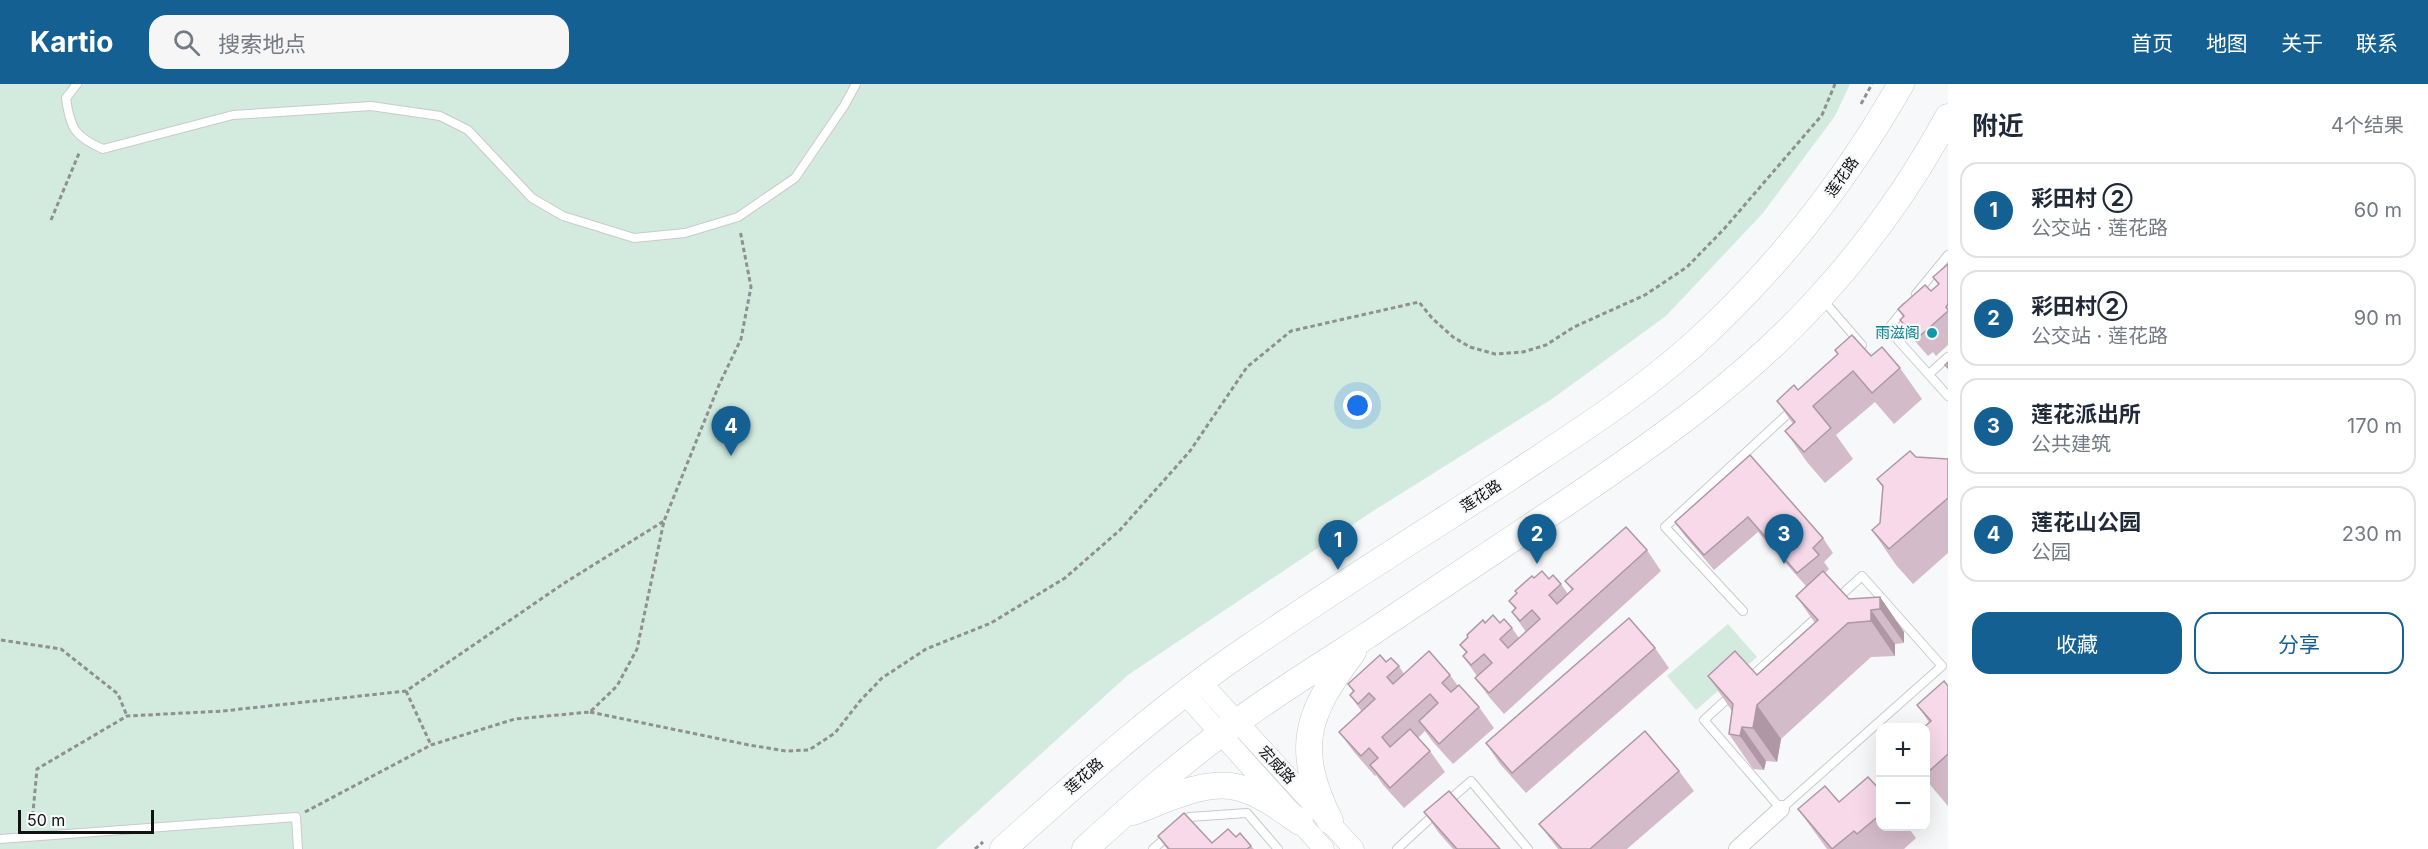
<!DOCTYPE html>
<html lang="zh">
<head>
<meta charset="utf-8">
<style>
  body { margin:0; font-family:Inter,"Noto Sans SC",sans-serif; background:#f6f6f7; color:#1f2937 }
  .controls { position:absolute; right:18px; bottom:18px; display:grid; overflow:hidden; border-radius:12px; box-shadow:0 6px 24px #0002 }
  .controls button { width:54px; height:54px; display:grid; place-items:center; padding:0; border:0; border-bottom:2px solid #e0e1e3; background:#fff; color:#1f2937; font:30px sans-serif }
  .scale { position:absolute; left:18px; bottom:15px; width:136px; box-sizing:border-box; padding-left:6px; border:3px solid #111212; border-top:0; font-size:16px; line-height:21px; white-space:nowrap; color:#111212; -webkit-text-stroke:4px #f7f8fa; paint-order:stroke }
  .you { position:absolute; left:1358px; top:322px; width:21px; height:21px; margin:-15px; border:4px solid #fff; border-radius:50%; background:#1a73e8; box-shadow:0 0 0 9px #1a73e833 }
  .badge { display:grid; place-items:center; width:39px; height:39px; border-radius:50%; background:#146093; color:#fff; font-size:20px; font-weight:700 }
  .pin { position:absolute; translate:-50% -50px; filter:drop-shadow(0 2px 3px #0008) }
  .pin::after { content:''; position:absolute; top:32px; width:21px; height:18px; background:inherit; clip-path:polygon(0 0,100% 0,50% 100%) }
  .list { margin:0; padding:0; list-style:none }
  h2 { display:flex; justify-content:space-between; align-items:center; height:78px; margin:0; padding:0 24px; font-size:26px }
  h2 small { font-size:20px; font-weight:400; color:#747a83 }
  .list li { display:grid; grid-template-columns:39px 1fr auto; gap:18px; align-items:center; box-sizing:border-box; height:96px; margin:0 12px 12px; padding:0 12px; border:2px solid #e0e1e3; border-radius:18px }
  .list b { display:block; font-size:22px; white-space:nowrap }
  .list p { margin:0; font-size:20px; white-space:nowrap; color:#747a83 }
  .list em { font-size:20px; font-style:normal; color:#747a83 }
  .actions { display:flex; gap:12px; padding:18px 24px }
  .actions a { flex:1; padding:14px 0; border:2px solid #146093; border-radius:18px; text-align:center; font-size:21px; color:#146093 }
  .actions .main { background:#146093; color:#fff }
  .icon { flex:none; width:33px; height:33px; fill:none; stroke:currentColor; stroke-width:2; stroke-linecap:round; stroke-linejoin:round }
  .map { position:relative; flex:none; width:1948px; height:765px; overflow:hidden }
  header { display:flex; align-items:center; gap:36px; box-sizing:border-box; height:84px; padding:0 30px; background:#146093; color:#fff }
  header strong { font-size:28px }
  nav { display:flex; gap:33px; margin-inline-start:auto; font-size:21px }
  .search { width:420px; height:54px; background:#f6f6f7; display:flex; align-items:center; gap:15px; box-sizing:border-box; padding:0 21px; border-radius:18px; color:#747a83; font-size:22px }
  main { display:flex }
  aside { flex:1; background:#fff }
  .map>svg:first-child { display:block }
</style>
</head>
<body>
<header>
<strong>Kartio</strong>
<div class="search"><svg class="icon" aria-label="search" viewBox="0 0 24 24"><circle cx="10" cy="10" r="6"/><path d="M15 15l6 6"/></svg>搜索地点</div>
<nav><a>首页</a><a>地图</a><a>关于</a><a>联系</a></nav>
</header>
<main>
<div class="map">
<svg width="1948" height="765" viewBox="0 0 1948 765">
  <rect width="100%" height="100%" fill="#f7f8fa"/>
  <g fill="#d3ebdf">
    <polygon points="0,0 1850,0 1835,32 1763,129 1666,232 1552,315 1370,429 1128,591 936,765 0,765"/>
    <polygon points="1728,540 1757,573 1696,626 1667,592"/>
  </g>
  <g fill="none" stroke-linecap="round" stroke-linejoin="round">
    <g stroke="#c9cacb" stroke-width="10">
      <g id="service">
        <path d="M77 0 66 14C70 44 75 53 103 65L233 31 371 22 440 32 468 46 532 114 563 132 634 154 685 149 738 133 795 94 844 22 856 0"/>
        <polyline points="1916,210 1948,171"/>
        <polyline points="1823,216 1862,261 1853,269"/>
        <polyline points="1906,223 1888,245 1948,312"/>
        <polyline points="1929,290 1948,273"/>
        <polygon points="1862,492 1942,582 1781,725 1704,636"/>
        <polyline points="1743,527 1665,443 1793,325"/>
        <polyline points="1446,719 1471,697 1528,765"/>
        <polyline points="1181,740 1189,733 1247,729 1278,765"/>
        <polyline points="0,755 296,733 298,765"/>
        <polyline points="1153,765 1169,751"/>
        <polyline points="1397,765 1437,728"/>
      </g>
    </g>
    <g stroke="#c9cacb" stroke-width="18">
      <polyline id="minor" points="1737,765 1781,725"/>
    </g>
    <g stroke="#c9cacb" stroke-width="21">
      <g id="tertiary">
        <polyline points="1200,597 1354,765"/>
        <polyline points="1184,609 1324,765"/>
      </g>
    </g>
    <g stroke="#c9cacb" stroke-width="27">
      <g id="primary">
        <path d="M1133 728C1164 717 1206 694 1240 704 1262 710 1281 725 1300 738"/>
        <path d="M1330 737C1294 664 1306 630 1353 568"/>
        <path d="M1003 765C1082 694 1160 623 1248 564 1334 505 1422 450 1509 394 1572 352 1636 312 1693 261 1777 185 1845 98 1901 0"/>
        <path d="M1085 765C1133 721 1181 678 1234 640 1278 608 1323 580 1368 551 1435 506 1502 461 1569 417 1659 356 1749 293 1822 211 1871 157 1913 97 1948 33"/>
      </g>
    </g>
    <g stroke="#8f9091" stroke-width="3" stroke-dasharray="4.5 3" stroke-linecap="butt">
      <polyline points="1861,20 1872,0"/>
      <polyline points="51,136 80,67"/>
      <polyline points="1,556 61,565 118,610 127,632"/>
      <polyline points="406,607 431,661"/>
      <polyline points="590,628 749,661 786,667 809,666 835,649 860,617 882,594 926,565 991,539 1065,494 1120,446 1190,367 1247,283 1291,247 1419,218 1432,234 1453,253 1470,263 1495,270 1523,268 1546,261 1574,243 1645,211 1687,183 1724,145 1822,31 1835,0"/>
      <polyline points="305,728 431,661 515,635 590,628 617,602 637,565 664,437 719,301 741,255 751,203 740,146"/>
      <polyline points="32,739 37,685 127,632 223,627 406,607 566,498 664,437"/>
      <polyline points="975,765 983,758"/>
    </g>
    <use href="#service" stroke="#fff" stroke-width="8"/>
    <use href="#minor" stroke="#fff" stroke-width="16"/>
    <use href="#tertiary" stroke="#fff" stroke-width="20"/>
    <use href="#primary" stroke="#fff" stroke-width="26"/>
  </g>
  <g fill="#d4bbc9">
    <polygon points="1948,180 1948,261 1936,272 1933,268 1928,272 1914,256 1900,236 1903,233 1898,225 1931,207 1939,201 1933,193"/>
    <polygon points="1835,266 1871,272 1900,284 1922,315 1894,340 1875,318 1836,351 1853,375 1825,399 1807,378 1785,347 1793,340 1777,317 1798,306 1838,271"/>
    <polygon points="1750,371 1823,454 1833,469 1824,478 1829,485 1825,489 1849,515 1880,513 1904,548 1904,559 1895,560 1895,572 1871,573 1781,655 1777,678 1766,677 1764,686 1753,685 1729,650 1732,627 1708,592 1757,591 1815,539 1796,512 1806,502 1758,448 1714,486 1685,452 1675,438"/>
    <polygon points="1916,373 1948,375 1948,469 1913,500 1896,481 1872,446 1880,439 1883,404 1877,395"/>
    <polygon points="1647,466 1661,487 1504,630 1490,614 1475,594 1477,592 1463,572 1466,569 1460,561 1485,539 1500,539 1512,544 1519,554 1526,548 1512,528 1515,525 1509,517 1517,510 1515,507 1534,494 1549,495 1561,500 1568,510 1572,506 1565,497"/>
    <polygon points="1655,564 1669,584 1526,709 1500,680 1486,659"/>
    <polygon points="1386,578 1399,582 1404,590 1450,591 1458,602 1479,623 1494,644 1453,680 1433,658 1425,647 1418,654 1430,667 1445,688 1404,724 1384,702 1376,691 1375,692 1354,668 1339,648 1362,628 1350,611 1353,607 1348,600"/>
    <polygon points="1948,602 1948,722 1926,696 1926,644 1929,638 1917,621"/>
    <polygon points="1679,687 1694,707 1627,765 1558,765 1539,740"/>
    <polygon points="1881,707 1881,742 1907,742 1916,754 1904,765 1827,765 1798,725 1839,718"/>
    <polygon points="1424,728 1500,765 1453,765 1439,749"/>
    <polygon points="1158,752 1212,759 1236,753 1251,762 1254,765 1167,765"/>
  </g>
  <g fill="#ad98a4">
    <polygon points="1880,513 1904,548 1904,559 1880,525"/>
    <polygon points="1871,526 1895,560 1895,572 1871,537"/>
    <polygon points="1757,621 1781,655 1777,678 1753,644"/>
    <polygon points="1742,643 1766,677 1764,686 1740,652"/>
  </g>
  <g fill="#f7d9ea" stroke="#ad98a4" stroke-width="1.5">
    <polygon points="1948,180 1948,220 1946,223 1948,226 1948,227 1921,251 1918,248 1914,251 1900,236 1904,232 1898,225 1925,201 1931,207 1939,200 1933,193"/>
    <polygon points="1852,251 1871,272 1882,263 1900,284 1872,309 1853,287 1813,322 1831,344 1804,368 1785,347 1795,338 1777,317 1794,301 1798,306 1838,270 1835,266"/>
    <polygon points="1948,278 1948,284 1945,281"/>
    <polygon points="1910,367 1916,373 1948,375 1948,414 1889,465 1872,446 1880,439 1883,402 1877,395"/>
    <polygon points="1750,371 1823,454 1813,464 1819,471 1797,489 1748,433 1704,471 1675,438"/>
    <polygon points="1626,443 1647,466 1489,609 1475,594 1492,579 1484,570 1471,581 1463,572 1467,568 1460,561 1468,553 1467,551 1483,536 1485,539 1493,531 1500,539 1504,535 1512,544 1500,555 1508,564 1540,535 1532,526 1520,537 1512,528 1516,524 1509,517 1517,509 1515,507 1532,492 1534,494 1542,487 1549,495 1553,491 1561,500 1549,511 1557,520 1573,505 1565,497"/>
    <polygon points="1823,487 1849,515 1880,513 1880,525 1871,526 1871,537 1848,539 1757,621 1753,644 1742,643 1740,652 1729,650 1733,620 1708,592 1735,567 1757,591 1818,536 1796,512"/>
    <polygon points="1629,534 1655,564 1512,689 1486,659"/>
    <polygon points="1429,567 1450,591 1442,599 1451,608 1459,601 1479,623 1439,660 1419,637 1438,619 1430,610 1382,653 1390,663 1410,645 1430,667 1390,704 1370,681 1378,674 1369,664 1361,672 1339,648 1375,615 1369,609 1358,620 1350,611 1354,607 1348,600 1380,571 1386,578 1391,574 1399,582 1387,593 1393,600"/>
    <polygon points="1944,597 1948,602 1948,670 1926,690 1926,644 1923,644 1931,637 1917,621"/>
    <polygon points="1645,647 1679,687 1590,765 1562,765 1539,740"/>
    <polygon points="1868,693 1881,707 1881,730 1857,750 1854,747 1832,765 1798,725 1825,702 1839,718"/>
    <polygon points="1449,707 1500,765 1457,765 1424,728"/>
    <polygon points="1184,729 1212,759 1228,745 1236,753 1240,749 1251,762 1247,765 1169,765 1158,752"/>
  </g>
  <circle fill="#0f9aa8" stroke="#f7f8fa" stroke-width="2" cx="1932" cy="249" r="6"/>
  <g text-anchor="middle" stroke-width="4.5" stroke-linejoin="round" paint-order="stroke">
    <g font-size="15" fill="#111212" stroke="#f7f8fa">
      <text transform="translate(1842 93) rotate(-55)" y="5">莲花路</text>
      <text transform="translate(1481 412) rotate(-33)" y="5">莲花路</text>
      <text transform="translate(1277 681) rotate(47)" y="5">宏威路</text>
      <text transform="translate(1084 692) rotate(-42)" y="5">莲花路</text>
    </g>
    <g font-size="15" fill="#0d838f" stroke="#f7f8fa" text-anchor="end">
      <text x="1920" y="254">雨滋阁</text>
    </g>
  </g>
</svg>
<div class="controls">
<button>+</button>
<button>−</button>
</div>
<div class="scale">50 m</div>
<div class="you"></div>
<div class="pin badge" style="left:1338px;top:486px">1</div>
<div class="pin badge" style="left:1537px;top:480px">2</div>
<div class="pin badge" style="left:1784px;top:480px">3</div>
<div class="pin badge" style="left:731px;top:372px">4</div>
</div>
<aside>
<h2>附近<small>4个结果</small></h2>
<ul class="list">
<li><span class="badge">1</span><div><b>彩田村 ②</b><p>公交站 · 莲花路</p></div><em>60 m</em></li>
<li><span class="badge">2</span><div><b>彩田村②</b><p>公交站 · 莲花路</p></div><em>90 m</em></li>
<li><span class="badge">3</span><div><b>莲花派出所</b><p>公共建筑</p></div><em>170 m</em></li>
<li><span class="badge">4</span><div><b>莲花山公园</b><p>公园</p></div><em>230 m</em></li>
</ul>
<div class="actions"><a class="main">收藏</a><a>分享</a></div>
</aside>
</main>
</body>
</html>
